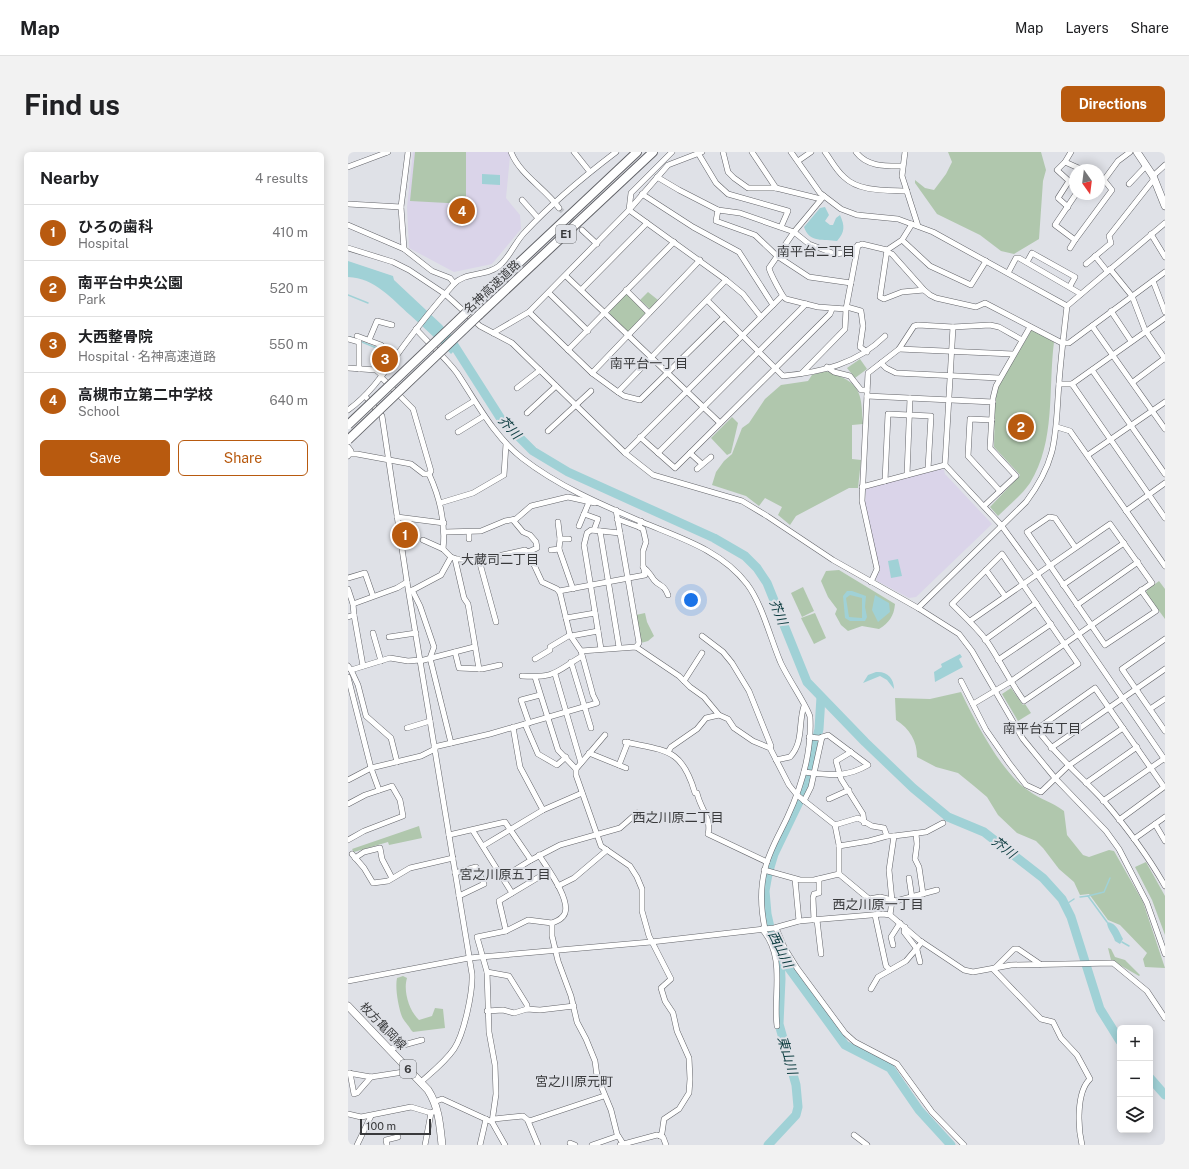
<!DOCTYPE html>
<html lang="en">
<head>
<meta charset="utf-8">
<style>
  body { margin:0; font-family:"Public Sans","Noto Sans JP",sans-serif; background:#f2f2f2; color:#202124 }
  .controls { position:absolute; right:12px; bottom:12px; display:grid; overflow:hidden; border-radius:6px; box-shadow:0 2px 10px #0003 }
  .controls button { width:36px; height:36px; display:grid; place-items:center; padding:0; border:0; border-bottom:1px solid #e0e0e0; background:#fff; color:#202124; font:20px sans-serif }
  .compass { position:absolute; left:721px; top:12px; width:36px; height:36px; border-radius:50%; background:#fff; box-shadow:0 2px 10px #0003; rotate:166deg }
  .scale { position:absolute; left:12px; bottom:10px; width:71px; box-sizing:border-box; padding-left:4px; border:2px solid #393a3c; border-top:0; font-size:11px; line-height:14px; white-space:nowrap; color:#393a3c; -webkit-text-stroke:3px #dfe1e7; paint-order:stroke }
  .you { position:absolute; left:343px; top:448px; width:14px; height:14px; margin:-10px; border:3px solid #fff; border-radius:50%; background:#1a73e8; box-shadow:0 0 0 6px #1a73e833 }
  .badge { display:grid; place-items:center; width:26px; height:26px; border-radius:50%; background:#b85a0f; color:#fff; font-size:13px; font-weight:700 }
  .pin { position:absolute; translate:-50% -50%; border:2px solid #fff; box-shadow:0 1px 4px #0006 }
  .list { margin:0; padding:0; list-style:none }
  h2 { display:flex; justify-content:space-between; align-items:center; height:52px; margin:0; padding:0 16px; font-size:17px }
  h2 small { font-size:13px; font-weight:400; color:#757577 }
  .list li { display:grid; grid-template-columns:26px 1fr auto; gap:12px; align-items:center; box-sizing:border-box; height:56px; padding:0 16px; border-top:1px solid #e0e0e0 }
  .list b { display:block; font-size:15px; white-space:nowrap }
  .list p { margin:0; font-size:13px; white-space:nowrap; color:#757577 }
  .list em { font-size:13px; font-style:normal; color:#757577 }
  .actions { display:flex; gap:8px; padding:12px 16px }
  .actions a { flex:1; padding:9px 0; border:1px solid #b85a0f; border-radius:6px; text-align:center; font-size:14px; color:#b85a0f }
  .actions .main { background:#b85a0f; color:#fff }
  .icon { flex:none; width:22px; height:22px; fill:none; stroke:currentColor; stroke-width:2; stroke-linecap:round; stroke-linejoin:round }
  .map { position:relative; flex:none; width:817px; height:993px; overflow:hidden; border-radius:6px }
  header { display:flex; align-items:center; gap:24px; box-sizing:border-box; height:56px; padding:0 20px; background:#fff; border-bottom:1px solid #e0e0e0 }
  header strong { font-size:19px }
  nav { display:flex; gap:22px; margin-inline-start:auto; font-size:14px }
  .intro { display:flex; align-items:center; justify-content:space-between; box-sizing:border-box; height:96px; padding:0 24px }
  h1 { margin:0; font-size:28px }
  .button { padding:10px 18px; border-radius:6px; background:#b85a0f; color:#fff; font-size:14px; font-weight:700 }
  main { display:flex; gap:24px; padding:0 24px }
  aside { flex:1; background:#fff; border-radius:6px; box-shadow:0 2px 10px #0003 }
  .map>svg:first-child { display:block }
</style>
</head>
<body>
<header>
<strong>Map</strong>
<nav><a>Map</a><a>Layers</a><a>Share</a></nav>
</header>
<div class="intro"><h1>Find us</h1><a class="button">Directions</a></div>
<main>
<aside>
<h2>Nearby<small>4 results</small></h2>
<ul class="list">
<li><span class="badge">1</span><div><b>ひろの歯科</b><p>Hospital</p></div><em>410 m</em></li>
<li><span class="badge">2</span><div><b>南平台中央公園</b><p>Park</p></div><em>520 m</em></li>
<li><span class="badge">3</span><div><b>大西整骨院</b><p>Hospital · 名神高速道路</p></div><em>550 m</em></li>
<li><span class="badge">4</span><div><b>高槻市立第二中学校</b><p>School</p></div><em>640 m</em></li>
</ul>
<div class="actions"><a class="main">Save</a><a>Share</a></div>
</aside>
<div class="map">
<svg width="817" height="993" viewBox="0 0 817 993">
  <rect width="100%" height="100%" fill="#dfe1e7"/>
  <g fill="#dad4e9">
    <polygon points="65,0 161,0 162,4 158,46 172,63 173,77 144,112 106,120 61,96 59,55"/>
    <polygon points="593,317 596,318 597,322 644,372 568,445 561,446 529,429 528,426 532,418 517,354 518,336"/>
  </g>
  <g fill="#b0c7ad">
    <polygon points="67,0 118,0 118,52 62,49"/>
    <polygon points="600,0 693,0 698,18 695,29 691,87 666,102 653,99 632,83 589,62 567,31 567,28 577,36 586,38 598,22 604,10"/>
    <polygon points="300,140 310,148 302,157 292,148"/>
    <polygon points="277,143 280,143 297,159 297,162 280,180 262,162 261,159"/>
    <path d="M685 178 706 190C700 237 708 289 682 331 673 344 661 353 650 364L642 355 672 323 646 295 647 249 650 235 683 179Z"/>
    <polygon points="512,207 519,217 507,226 499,216"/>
    <path d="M478 219C513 231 513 238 515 272L504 273V307L513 308 510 336H501L448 364 442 373 430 363 434 355 417 346 411 354 398 344 364 333 368 320 376 309 384 302 394 276 401 271 417 247 433 233 460 229 464 223Z"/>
    <polygon points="384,265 390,271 383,301 379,303 363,286"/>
    <path d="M491 418 547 452C546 464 541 471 531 477L514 474 500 479 493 473 487 462 489 457 480 445 473 429 478 419Z"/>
    <polygon points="811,429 817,437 817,467 798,441 799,438"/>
    <polygon points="455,435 466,459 454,465 443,441"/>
    <polygon points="297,461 299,470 306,484 300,489 293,491 288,463"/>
    <polygon points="467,461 478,486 466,492 453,466"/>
    <polygon points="663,536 675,553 677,552 683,561 670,569 654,542"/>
    <path d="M613 540C627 569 654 622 681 639 693 648 703 649 716 659L719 683 735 703 741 705 761 698 766 699 795 750 817 816 797 815 795 807 799 801 772 773 760 768 741 742 732 743 726 730 711 717 695 696 688 689 669 681 650 663 639 645 626 634 610 621 588 615 569 605C569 589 562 577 548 568L547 546 582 547Z"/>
    <polygon points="71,674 74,686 41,693 40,690 6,700 4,697"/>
    <polygon points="798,710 817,744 817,783 804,748 787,715"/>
    <polygon points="760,796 763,797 767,805 777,808 792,823 791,824 763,808"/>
    <path d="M55 824 59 826C55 839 61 859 71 868L84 864 87 856 95 857 97 876 65 880 63 878C60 872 55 869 53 862 50 852 47 836 49 826Z"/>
  </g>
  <g fill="#a0d1d6" fill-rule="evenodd">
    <polygon points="134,22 152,23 152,33 134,32"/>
    <path d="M477 55 481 63 477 69 482 73H485L488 66 492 63C497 74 497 80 489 89 476 87 461 91 456 75L472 56Z"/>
    <path d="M0 109 45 124 46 128 94 173 111 194 103 202C90 188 76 176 62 163 44 147 27 126 0 125Z"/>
    <polygon points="550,407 554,424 543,426 540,409"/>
    <path d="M504 439 518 444 517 455 519 465 517 469H502L497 466 495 444 499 439ZM502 443 514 446V466L501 465 498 446Z"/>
    <polygon points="527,443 541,451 542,460 530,470 524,458"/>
    <polygon points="612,502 614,505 611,507 615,515 587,530 586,520 594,515 593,512"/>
    <path d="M528 520C539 519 546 526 546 537L539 528 532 524 515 531 520 523Z"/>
    <path d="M759 770C769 771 771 780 775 787L772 792 767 789C765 782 759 777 759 770Z"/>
  </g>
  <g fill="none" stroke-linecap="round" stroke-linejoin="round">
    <g stroke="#a0d1d6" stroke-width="1.5">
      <polyline points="0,143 20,151"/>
      <polyline points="2,185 31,197 40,206"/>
      <polyline points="740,744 756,740 762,726"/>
      <polyline points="732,745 740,744 759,770"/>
      <polyline points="717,753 726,747"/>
      <polyline points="774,790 781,794"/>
    </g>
    <g stroke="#a0d1d6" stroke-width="9">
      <polyline points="102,187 153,267 185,299 220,320 366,386 397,404 409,416 419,431 459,530 517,590 565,636 600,665 636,680 695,726 714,747 723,765 752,857 772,889"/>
      <polyline points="473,545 471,577 457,633 451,650 426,702 420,722 417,739 419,762 423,780 438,812 497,893 542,916 571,958 603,993"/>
      <polyline points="802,926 817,943"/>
      <polyline points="420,993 448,963 450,955 448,933 431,872 433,827 432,804"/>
    </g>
    <polyline stroke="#bec0c5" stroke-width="5" stroke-dasharray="5 2.5" stroke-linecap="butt" points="211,56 234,78"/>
    <g stroke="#636469" stroke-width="6">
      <g id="minor">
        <polyline points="60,0 53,55 56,97 84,119 102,126 106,131"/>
        <path d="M163 0C172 23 197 36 211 56"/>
        <polyline points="226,0 242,20"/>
        <polyline points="324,0 283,41 281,58 378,128 395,142 413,165"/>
        <polyline points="375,0 380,20 386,26 400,36 428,36 473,47"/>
        <polyline points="404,0 428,36"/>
        <polyline points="443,0 472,41 493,57 509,63 550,67 585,80 719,154"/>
        <path d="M477 0C483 8 488 18 496 25 511 40 538 38 559 39"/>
        <path d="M508 0C519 15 538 14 554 14"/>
        <polyline points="557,0 554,24 570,74"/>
        <polyline points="723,0 717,10 735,18"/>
        <polyline points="350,1 368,31 380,42 440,59 433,75"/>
        <polyline points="450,9 463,0"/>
        <polyline points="717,10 709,18 721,29 710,46 720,55"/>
        <polyline points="0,15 40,0"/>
        <polyline points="805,24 817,13"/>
        <polyline points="309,25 331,38 370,58 392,61 446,80 461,92 487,102 495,101 514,92 539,98 554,88 564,72"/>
        <polyline points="751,26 756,28 770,9 782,0"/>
        <polyline points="781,32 798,14"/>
        <polyline points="294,42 345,75 391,100 425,153"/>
        <polyline points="728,42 707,73 727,88 764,38 756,28"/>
        <path d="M476 44 446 80 421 116C422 121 435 146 438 147L470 155 498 157 510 93"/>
        <polyline points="174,48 190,66"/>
        <polyline points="0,52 53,55"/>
        <polyline points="370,58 368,69 407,83 429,104 461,125 503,131"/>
        <polyline points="0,73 56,97"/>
        <polyline points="234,78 249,92"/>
        <polyline points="803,82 817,105"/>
        <polyline points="554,88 582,114 623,133 638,109"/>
        <polyline points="0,96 45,110 61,118 97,142 132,174 164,191 277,301 305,323 394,349 419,364 485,408 570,456 611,482 624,499 675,587 707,626 758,679 771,697 799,751 817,802"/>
        <polyline points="722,96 727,88"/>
        <polyline points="539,98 532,145 536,147 554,140 576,138 544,102 539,100"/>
        <polyline points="747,104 759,119"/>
        <polyline points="679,110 684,101 727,125 722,134"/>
        <polyline points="738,112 763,91 761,84 806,27"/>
        <polyline points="762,117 784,144 797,178 817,207"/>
        <polyline points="660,121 668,106 671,106 733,142"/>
        <polyline points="218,124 372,271"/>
        <polyline points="805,129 817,160"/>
        <polyline points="233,138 299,71"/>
        <polyline points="278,138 301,161"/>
        <polyline points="576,138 582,143 588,146 628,155 637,151 714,191 721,191 817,120"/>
        <polyline points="201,141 240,179"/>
        <path d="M359 148 435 224C474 220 509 212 537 184"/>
        <polyline points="499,155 513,159 515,174 512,195 519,200"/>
        <polyline points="763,159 783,189"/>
        <polyline points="181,160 244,221 270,240 378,128"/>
        <polyline points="744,174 817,277"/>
        <polyline points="605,175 597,313 653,373 689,422 817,608"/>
        <path d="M68 177C81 192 97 205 109 221 129 251 145 283 174 306 210 334 252 352 294 370 332 386 373 398 399 432 414 452 422 485 432 509 437 522 461 557 462 565 464 599 453 636 439 666 431 683 421 699 417 717 412 736 413 758 417 777"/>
        <polyline points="145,181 181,160 281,58 320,13 354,0"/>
        <polyline points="9,184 33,193 46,207"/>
        <polyline points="0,187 11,190 11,217"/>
        <polyline points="21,188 29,169 44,173"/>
        <polyline points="551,197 665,202"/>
        <polyline points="220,198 326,90"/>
        <polyline points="533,211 538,216 548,221 651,226"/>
        <polyline points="479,215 486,220 502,224 513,238 519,238"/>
        <polyline points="0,216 28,218 34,223"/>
        <polyline points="744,218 817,322"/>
        <polyline points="244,221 352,108"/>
        <polyline points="454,221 497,177 498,157"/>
        <polyline points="785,230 817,206"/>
        <polyline points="711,232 724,232 817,166"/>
        <polyline points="724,232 817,366"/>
        <polyline points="169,236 192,218"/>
        <polyline points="270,240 276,244 292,248 376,165"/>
        <path d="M17 244 34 264 59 430 124 822C125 840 116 882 106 897 97 910 84 920 73 930"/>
        <polyline points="519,244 645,250"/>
        <path d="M0 258C24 241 40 215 57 192 72 172 88 152 105 133 117 119 138 125 151 114 162 105 167 90 177 80 205 50 235 25 268 0"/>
        <polyline points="179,261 208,234"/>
        <polyline points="100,265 126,249"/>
        <polyline points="644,268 622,267 620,304 652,339"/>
        <polyline points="709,275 722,279 817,414"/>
        <polyline points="200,279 243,239"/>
        <polyline points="110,280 136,264"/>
        <polyline points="292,285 327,316 482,162 484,157"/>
        <polyline points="0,295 3,299 0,304"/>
        <polyline points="277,301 434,144"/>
        <polyline points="310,301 458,152"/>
        <polyline points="342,301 354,312"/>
        <polyline points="2,302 9,302 63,312 76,322 81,322 83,319 65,257 33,225"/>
        <polyline points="740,303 817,250"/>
        <polyline points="349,317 363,305"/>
        <path d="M81 322C92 346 98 370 95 397"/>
        <polyline points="559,323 562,246"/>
        <polyline points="537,329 540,262 583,264 580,317"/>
        <polyline points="514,335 597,313"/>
        <polyline points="92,351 125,341 156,323 158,292"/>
        <polyline points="636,354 668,324 642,296 645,246 648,234 682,175"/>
        <polyline points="268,358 291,491 288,495"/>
        <polyline points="778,359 817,331"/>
        <polyline points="236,362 250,367 246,378"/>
        <polyline points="49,365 96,371"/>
        <polyline points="269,367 291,375"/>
        <polyline points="165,368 175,380 182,383 188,390 189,396 180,400"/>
        <polyline points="210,370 212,387 211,397 225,437"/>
        <polyline points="231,374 241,350"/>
        <polyline points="252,379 271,495"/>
        <polyline points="97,380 133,379 157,369 168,367 183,354 220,345 247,351"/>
        <polyline points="121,380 121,387"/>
        <polyline points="212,387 221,387"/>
        <polyline points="75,388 95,397 103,405 109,407 131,408 177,398 180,400 194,430 209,437 212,441 222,483 233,499 245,543 249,551 142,582 86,595"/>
        <polyline points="727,395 707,366 701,365 679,380 757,493 808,459 793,438"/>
        <polyline points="203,398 211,397"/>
        <path d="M654 402 730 512 676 549C662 530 652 508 638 488 628 475 616 464 604 452Z"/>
        <polyline points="107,407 116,446 120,452 131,517"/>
        <polyline points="131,408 148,470"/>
        <path d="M295 415C301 419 302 423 306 428 312 435 316 432 320 443"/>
        <polyline points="638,418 657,444"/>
        <polyline points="0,426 17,421 25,444"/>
        <polyline points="523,430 529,417 514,349 520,221 551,197 566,174 570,173 605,175 642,173 651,175 674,188"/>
        <polyline points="715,433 776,391"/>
        <polyline points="0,437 5,452 6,463 0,465"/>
        <polyline points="64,438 72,454 86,495 82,506 103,591"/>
        <polyline points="63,439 93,423 103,405"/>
        <polyline points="211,439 297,423 295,413 295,399 298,390 295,377 291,375 293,369"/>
        <polyline points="5,452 49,436 59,430"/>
        <polyline points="729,453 790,410"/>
        <path d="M570 456 678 350C711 306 707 282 711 231 713 205 716 180 719 154L817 71"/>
        <polyline points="6,463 15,514"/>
        <polyline points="218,466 247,461"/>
        <polyline points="622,469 762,372 804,431 662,530 625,552"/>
        <polyline points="25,481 33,509"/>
        <polyline points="223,484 250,479"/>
        <polyline points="354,484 375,500 384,511 401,539 423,594 422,596"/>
        <polyline points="41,485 68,481"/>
        <polyline points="817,487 774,517 817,579"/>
        <polyline points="637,488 688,451"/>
        <polyline points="253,497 236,393 239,381 243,378 272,381"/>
        <polyline points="233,499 288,495 331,524 342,535 356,545 371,563 380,567 386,576 405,589 422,596 441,633 449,643 487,673 510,666 524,674 536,676 539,684 546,684 541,718 544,749 542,763"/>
        <polyline points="107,500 111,516 134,517 152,513"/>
        <polyline points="187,507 202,498 202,495 222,483"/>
        <polyline points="650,508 703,472"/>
        <polyline points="72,509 126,495"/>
        <polyline points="223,510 243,576"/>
        <polyline points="0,514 3,518 42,506 60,509 72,508"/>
        <polyline points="3,518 10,533 18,564 43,586 49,610"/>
        <polyline points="207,522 233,611"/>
        <path d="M174 524C208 526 207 520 234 504"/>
        <polyline points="0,525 23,616 31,638"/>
        <polyline points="187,525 210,598 228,617"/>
        <polyline points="336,529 354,501"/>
        <polyline points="613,529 638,578 661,611 678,633 693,640 720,614 775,576"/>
        <polyline points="802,557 817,547"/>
        <polyline points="181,571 173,548 192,543"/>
        <polyline points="177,572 190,602 209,613 218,605"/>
        <polyline points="165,575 172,615 195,658"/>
        <polyline points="59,576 82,569"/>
        <polyline points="257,583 228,617 228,623 253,694 282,714 289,725 294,737 294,759 301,784 323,827 313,836 317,849 325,861 329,879 341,906 342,927 341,941 331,957 316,967 314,981 312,984"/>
        <path d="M277 590C318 599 334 596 347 641H349C352 656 364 667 360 682L419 710"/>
        <polyline points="703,596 817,517"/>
        <polyline points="320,600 323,595 349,577 358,566 371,563"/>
        <polyline points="503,600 488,609 493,627 515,662 516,671"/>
        <polyline points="241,601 278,616"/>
        <path d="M428 608 442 605C456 590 450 571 456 554"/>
        <polyline points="271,613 280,590"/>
        <path d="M456 620C481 623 498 626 520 613L480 583 471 586 461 585"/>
        <polyline points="0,628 23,616 73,604 87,597"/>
        <polyline points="738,631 789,595"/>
        <polyline points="481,647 501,638"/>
        <polyline points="456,649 463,635 474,585"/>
        <polyline points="755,649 817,606"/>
        <polyline points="0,652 17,643 44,634 52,648 55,664 16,679 0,688"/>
        <path d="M771 668 816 635 747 536 689 577C708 604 734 625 756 649 779 676 800 704 817 734"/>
        <polyline points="807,672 817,689"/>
        <polyline points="487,673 491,693 491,722"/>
        <polyline points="125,679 164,741"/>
        <polyline points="568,682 569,692 567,707 571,715 575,742"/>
        <polyline points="101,683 157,670 183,708"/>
        <polyline points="546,684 578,680 595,671"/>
        <polyline points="786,687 817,665"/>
        <polyline points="135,694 195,658 234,641"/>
        <polyline points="491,694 521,689 539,684"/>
        <polyline points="4,702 16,716 25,731 40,729 62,716 105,706"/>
        <path d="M191 703C199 716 222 746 217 761 215 767 209 769 204 771V784L210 809 223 844 229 870 238 887 247 909 249 924 263 958 269 982 276 993"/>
        <polyline points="7,706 16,700 32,696 34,707 44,726"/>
        <polyline points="416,718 452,728 466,728 491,722 521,747 532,745 548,749 589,738"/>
        <polyline points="201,719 151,749 158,779 180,768 204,771"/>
        <polyline points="107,721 128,715 136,732 111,744"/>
        <polyline points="154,726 183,708 212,693 272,676 289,661"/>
        <polyline points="561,726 564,746"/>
        <polyline points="447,727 451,769"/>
        <polyline points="210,734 226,726 259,698"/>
        <polyline points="527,763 538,814 542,818"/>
        <polyline points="466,768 465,746 466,742 471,741 471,727"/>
        <polyline points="469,768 473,802"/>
        <polyline points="557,775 556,780 569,797"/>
        <polyline points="428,776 436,795 449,816 497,881 507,890 549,912 584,960 616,993"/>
        <path d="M414 777C438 805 425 841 429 874"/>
        <polyline points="545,793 543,785 552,771"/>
        <polyline points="569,798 572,810"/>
        <polyline points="647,816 666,797 670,797 692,812"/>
        <path d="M645 817 693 867 705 870 713 886 729 903 742 927C728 940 730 976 734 993"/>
        <polyline points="139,820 161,824 179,853 179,857"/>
        <polyline points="0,829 121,806 303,790 426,776 451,769 535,762 542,763 571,788 616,818 625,820 663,813 765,811 799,839 817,866"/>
        <polyline points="523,837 530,825 558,809 574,790"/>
        <polyline points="139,859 155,858 166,861 179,857 192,858 226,854"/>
        <polyline points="41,897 74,888"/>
        <polyline points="0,921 23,925 62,919"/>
        <polyline points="2,921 6,942 9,941 23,925"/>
        <polyline points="86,950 94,947 144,970 157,993"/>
        <polyline points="0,962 13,965 63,955 83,961 89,958"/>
        <polyline points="146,967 175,964 181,969 256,944"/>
        <polyline points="180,969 190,993"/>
        <polyline points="144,970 148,942 147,913 141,880 139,820 129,785 158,779"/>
        <polyline points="506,983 519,993"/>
        <polyline points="222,991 227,993"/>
        <polyline points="9,993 23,964"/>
        <polyline points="39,993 38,988 50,985"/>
        <polyline points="77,993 83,961"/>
        <polyline points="132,993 138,967"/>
        <polyline points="244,993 270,984"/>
        <polyline points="272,993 309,983 315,985 318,993"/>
      </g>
    </g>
    <g stroke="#636469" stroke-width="8">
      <g id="major">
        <polyline points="789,0 805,24 817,54"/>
        <path d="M0 854 80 938C91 955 92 974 94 993"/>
      </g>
    </g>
    <g stroke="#636469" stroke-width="10">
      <g id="highway">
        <polyline points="124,155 289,0"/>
        <polyline points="131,163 305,0"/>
      </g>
    </g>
    <use href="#minor" stroke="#fff" stroke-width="5"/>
    <use href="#major" stroke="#fff" stroke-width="7"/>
    <use href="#highway" stroke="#fff" stroke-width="8"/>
    <g stroke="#636469" stroke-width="10" stroke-linecap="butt">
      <g id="highway-bridge">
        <polyline points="0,273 124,155"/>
        <polyline points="0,288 131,163"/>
      </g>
    </g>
    <use href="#highway-bridge" stroke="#fff" stroke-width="8"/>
  </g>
  <g text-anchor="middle" stroke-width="4" stroke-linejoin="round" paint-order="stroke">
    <g fill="#dfe1e7" stroke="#6b6c6f" stroke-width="1">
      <rect x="208" y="73" width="20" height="18" rx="3"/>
      <rect x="52" y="908" width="16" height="18" rx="3"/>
    </g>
    <g font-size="11" font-weight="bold" fill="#393a3c">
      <text x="218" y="86">E1</text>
      <text x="60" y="921">6</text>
    </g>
    <g font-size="12" fill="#393a3c" stroke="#dfe1e7">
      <text transform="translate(144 135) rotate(-43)" y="4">名神高速道路</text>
      <text transform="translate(35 874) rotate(46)" y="4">枚方亀岡線</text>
    </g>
    <g font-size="13" fill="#393a3c" stroke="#dfe1e7">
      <text x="468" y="104">南平台二丁目</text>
      <text x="301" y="216">南平台一丁目</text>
      <text x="152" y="412">大蔵司二丁目</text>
      <text x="694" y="581">南平台五丁目</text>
      <text x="330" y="670">西之川原二丁目</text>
      <text x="157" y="727">宮之川原五丁目</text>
      <text x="530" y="757">西之川原一丁目</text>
      <text x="226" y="934">宮之川原元町</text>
    </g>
    <g font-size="13" font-style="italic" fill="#0b3b3f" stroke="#dfe1e7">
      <text transform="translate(162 275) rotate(47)" y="5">芥川</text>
      <text transform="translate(431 460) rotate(68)" y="5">芥川</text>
      <text transform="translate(656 695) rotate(38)" y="5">芥川</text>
      <text transform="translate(433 797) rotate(64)" y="5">西山川</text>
      <text transform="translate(440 903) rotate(74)" y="5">東山川</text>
    </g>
  </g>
</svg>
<div class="controls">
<button>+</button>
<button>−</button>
<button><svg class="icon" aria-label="layers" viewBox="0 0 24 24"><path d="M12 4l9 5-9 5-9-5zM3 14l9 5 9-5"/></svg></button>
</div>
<svg class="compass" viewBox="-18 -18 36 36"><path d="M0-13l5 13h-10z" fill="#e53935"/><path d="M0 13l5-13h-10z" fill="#757577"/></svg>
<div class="scale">100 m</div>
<div class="you"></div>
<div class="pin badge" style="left:57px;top:383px">1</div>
<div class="pin badge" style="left:673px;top:275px">2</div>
<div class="pin badge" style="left:37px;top:207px">3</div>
<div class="pin badge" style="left:114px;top:59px">4</div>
</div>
</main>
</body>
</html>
